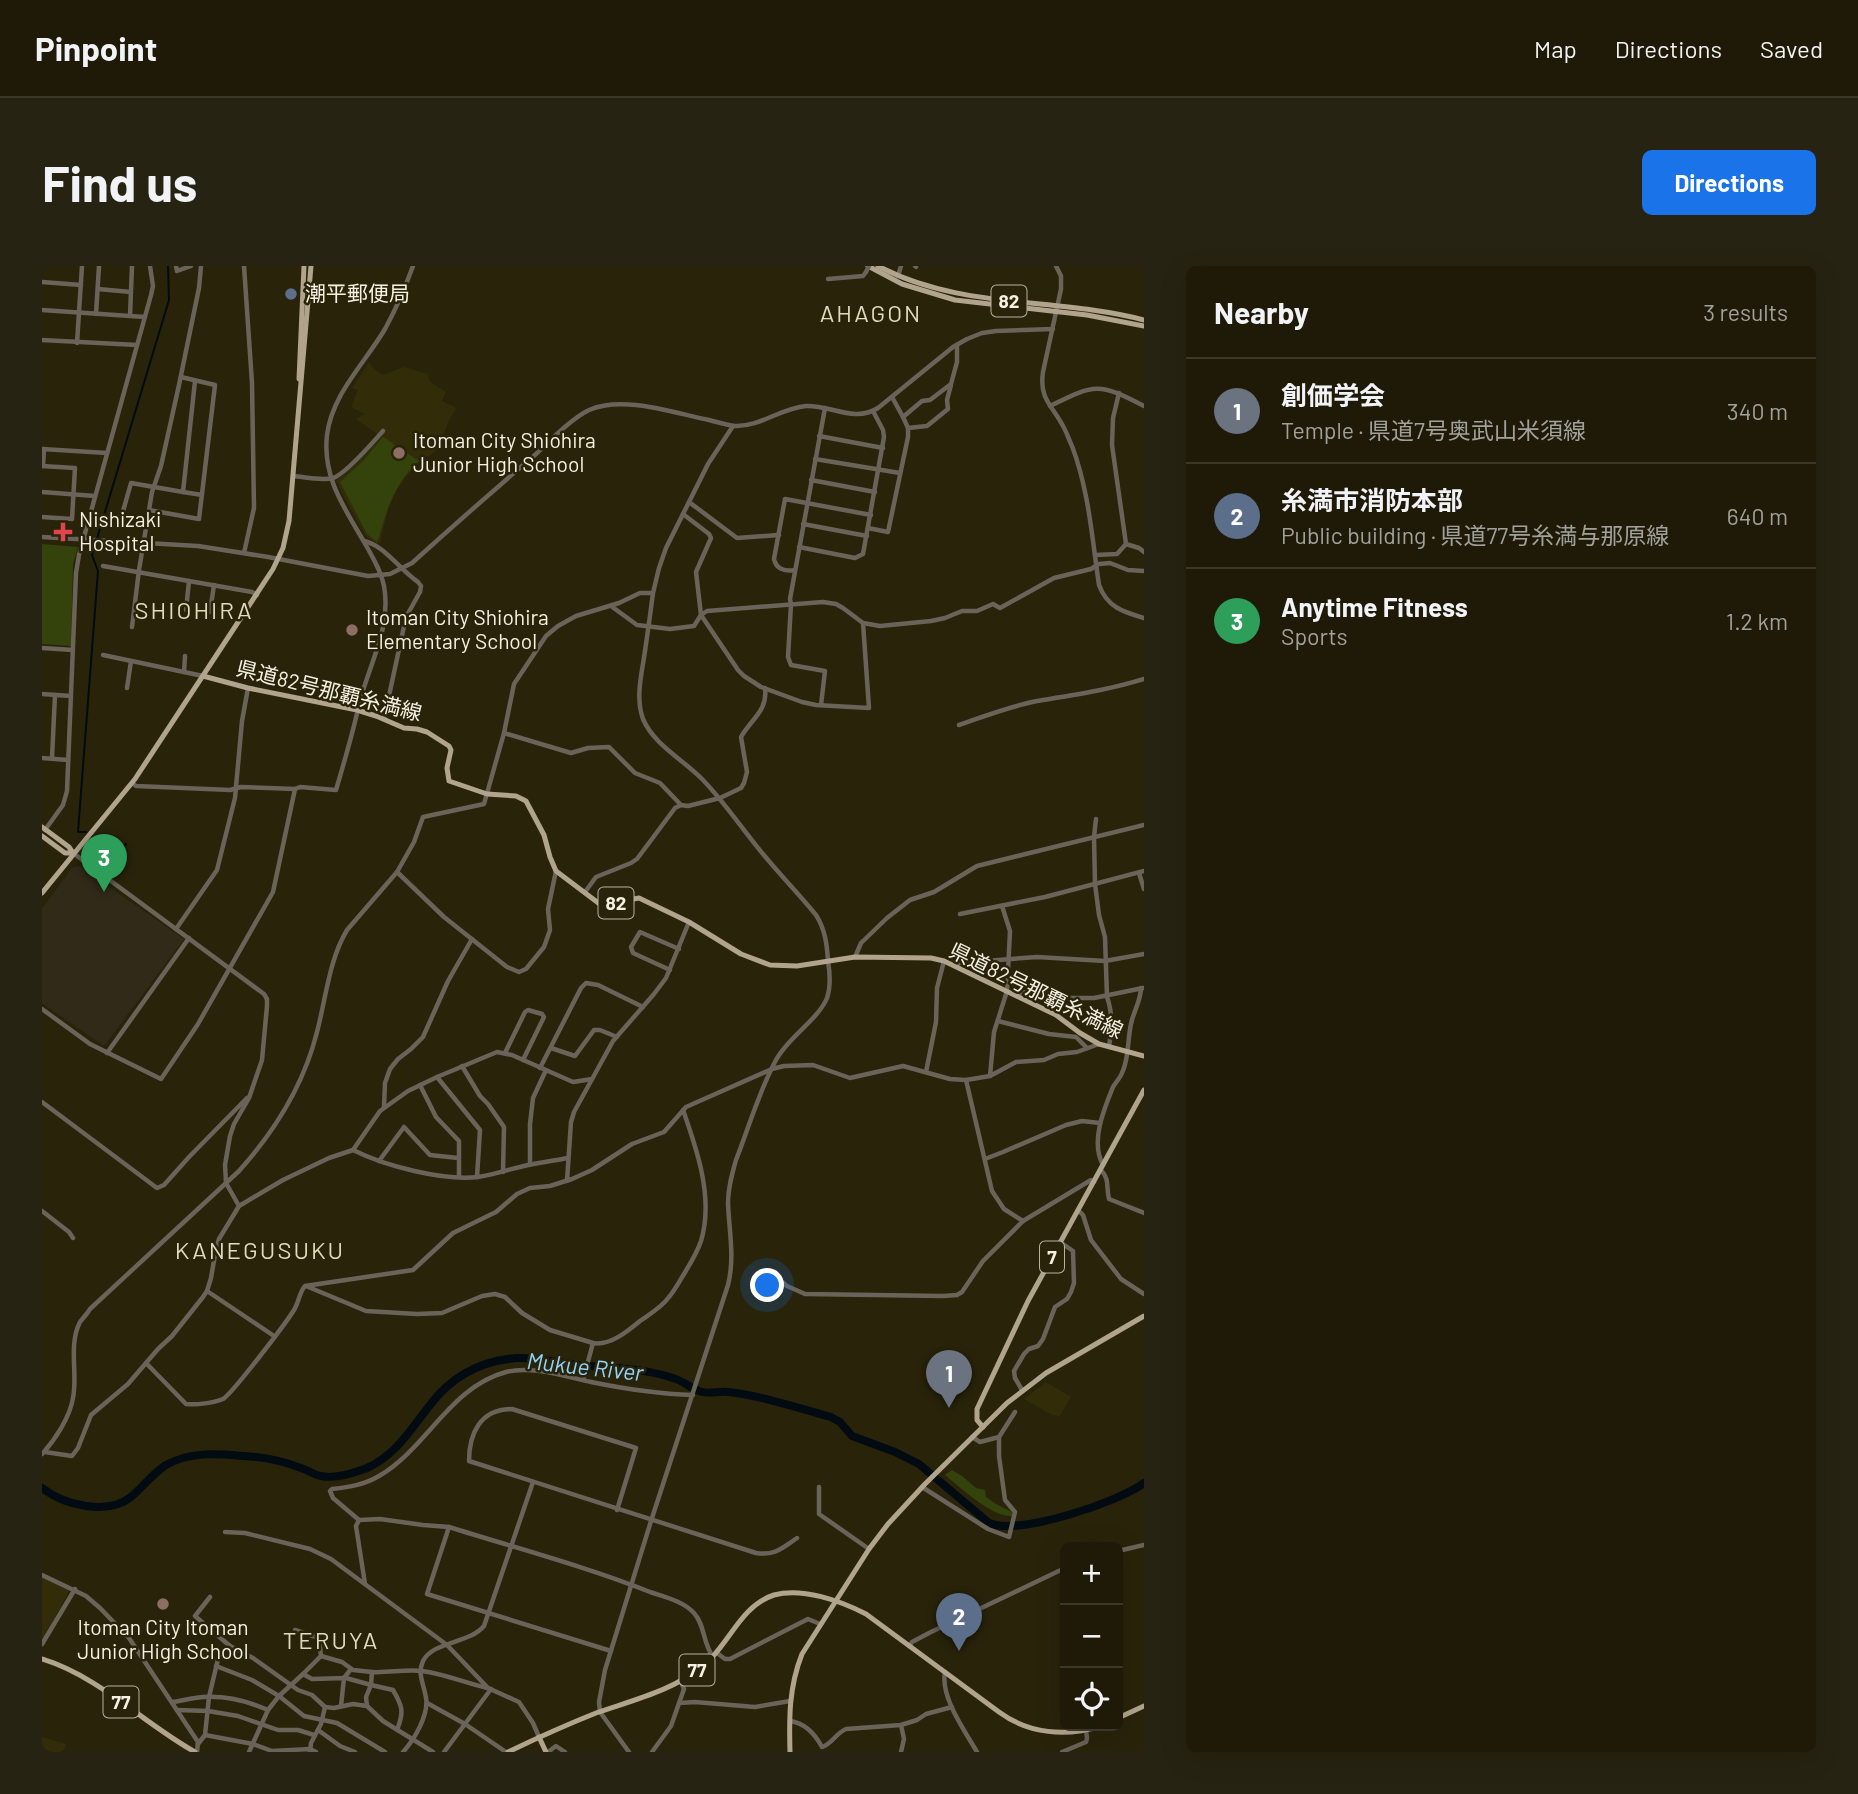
<!DOCTYPE html>
<html lang="en">
<head>
<meta charset="utf-8">
<style>
  body { margin:0; font-family:Barlow,"Noto Sans JP",sans-serif; background:#272312; color:#f1f3f6 }
  .controls { position:absolute; right:21px; bottom:21px; display:grid; overflow:hidden; border-radius:10px; box-shadow:0 7px 28px #0002 }
  .controls button { width:63px; height:63px; display:grid; place-items:center; padding:0; border:0; border-bottom:2px solid #3c3829; background:#1f1a08; color:#f1f3f6; font:35px sans-serif }
  .you { position:absolute; left:726px; top:1020px; width:24px; height:24px; margin:-18px; border:5px solid #fff; border-radius:50%; background:#1a73e8; box-shadow:0 0 0 10px #1a73e833 }
  .badge { display:grid; place-items:center; width:46px; height:46px; border-radius:50%; background:#1a73e8; color:#fff; font-size:23px; font-weight:700 }
  .pin { position:absolute; translate:-50% -58px; filter:drop-shadow(0 2px 4px #0008) }
  .pin::after { content:''; position:absolute; top:37px; width:24px; height:21px; background:inherit; clip-path:polygon(0 0,100% 0,50% 100%) }
  .list { margin:0; padding:0; list-style:none }
  h2 { display:flex; justify-content:space-between; align-items:center; height:91px; margin:0; padding:0 28px; font-size:30px }
  h2 small { font-size:23px; font-weight:400; color:#a1a19c }
  .list li { display:grid; grid-template-columns:46px 1fr auto; gap:21px; align-items:center; box-sizing:border-box; height:105px; padding:0 28px; border-top:2px solid #3c3829 }
  .list b { display:block; font-size:26px; white-space:nowrap }
  .list p { margin:0; font-size:23px; white-space:nowrap; color:#a1a19c }
  .list em { font-size:23px; font-style:normal; color:#a1a19c }
  .icon { flex:none; width:38px; height:38px; fill:none; stroke:currentColor; stroke-width:2; stroke-linecap:round; stroke-linejoin:round }
  .map { position:relative; flex:none; width:1102px; height:1486px; overflow:hidden; border-radius:10px }
  header { display:flex; align-items:center; gap:42px; box-sizing:border-box; height:98px; padding:0 35px; background:#1f1a08; border-bottom:2px solid #3c3829 }
  header strong { font-size:33px }
  nav { display:flex; gap:38px; margin-inline-start:auto; font-size:24px }
  .intro { display:flex; align-items:center; justify-content:space-between; box-sizing:border-box; height:168px; padding:0 42px }
  h1 { margin:0; font-size:49px }
  .button { padding:18px 32px; border-radius:10px; background:#1a73e8; color:#fff; font-size:24px; font-weight:700 }
  main { display:flex; gap:42px; padding:0 42px }
  aside { flex:1; background:#1f1a08; border-radius:10px; box-shadow:0 7px 28px #0002 }
  .map>svg:first-child { display:block }
</style>
</head>
<body>
<header>
<strong>Pinpoint</strong>
<nav><a>Map</a><a>Directions</a><a>Saved</a></nav>
</header>
<div class="intro"><h1>Find us</h1><a class="button">Directions</a></div>
<main>
<div class="map">
<svg width="1102" height="1486" viewBox="0 0 1102 1486">
  <rect width="100%" height="100%" fill="#29230a"/>
  <polygon fill="#312a19" points="37,600 142,673 62,780 0,737 0,643 30,602"/>
  <g fill="#332c09">
    <polygon points="327,96 333,104 341,109 362,101 386,108 388,116 404,126 400,135 413,141 414,144 408,152 396,182 390,188 380,193 364,211 355,224 346,243 338,277 335,278 323,269 301,229 294,214 333,177 331,174 335,168 314,153 323,148 309,141 316,124 310,122"/>
    <polygon points="1004,1116 1029,1131 1018,1150 1010,1149 982,1133"/>
    <polygon points="0,1311 28,1324 0,1375"/>
    <polygon points="0,1471 24,1478 22,1484 18,1486 0,1486"/>
  </g>
  <g fill="#34430b">
    <path d="M341 171 377 195C359 210 349 232 342 254 339 262 338 270 335 276L325 268 298 216 321 195Z"/>
    <polygon points="0,278 36,281 31,298 29,380 0,378"/>
    <path d="M910 1204 920 1210 934 1222 943 1224 944 1231 954 1238 970 1246 971 1250C951 1252 919 1222 903 1209Z"/>
  </g>
  <g fill="none" stroke-linecap="round" stroke-linejoin="round">
    <g stroke="#020b12" stroke-width="2">
      <polyline points="44,566 36,566 56,305 50,289 127,34 126,0"/>
      <polyline points="50,571 75,587 84,578"/>
    </g>
    <path stroke="#020b12" stroke-width="8" d="M0 1222C22 1239 65 1250 89 1231 101 1221 111 1207 124 1199 149 1185 176 1188 202 1190 222 1191 241 1195 259 1202 266 1204 272 1209 279 1210 292 1213 312 1207 325 1202 354 1189 369 1163 388 1139 409 1111 439 1095 474 1092 495 1091 516 1097 537 1099 569 1102 601 1102 631 1112 642 1115 649 1123 660 1126 668 1128 677 1125 686 1126 721 1130 756 1142 789 1151L798 1156 810 1170 853 1186 877 1198 947 1257C976 1270 1077 1236 1102 1217"/>
    <g stroke="#6a6359" stroke-width="4.5">
      <polyline points="134,0 135,5 149,0"/>
      <polyline points="873,0 874,1"/>
      <path d="M1014 0 1019 10V23L1001 106C997 133 1010 139 1021 160 1025 167 1027 174 1030 180 1047 225 1050 272 1057 319 1065 341 1081 346 1102 352"/>
      <polyline points="856,10 859,0"/>
      <polyline points="786,13 821,10 824,6"/>
      <polyline points="0,16 39,19"/>
      <polyline points="56,23 89,26"/>
      <polyline points="0,44 103,51"/>
      <polyline points="54,48 57,0"/>
      <polyline points="88,50 90,0"/>
      <polyline points="0,74 95,79"/>
      <polyline points="35,77 40,0"/>
      <path d="M1008 140C1053 118 1056 116 1102 140"/>
      <polyline points="861,151 880,135 888,134 909,118 915,96 915,79"/>
      <polyline points="866,162 885,160 906,143 905,134 909,119"/>
      <polyline points="777,170 841,182"/>
      <polyline points="0,183 65,187"/>
      <polyline points="773,193 858,207"/>
      <polyline points="0,200 33,202 30,253 0,251"/>
      <polyline points="1,200 2,183"/>
      <path d="M251 210C263 211 279 215 291 212 304 208 331 176 341 165"/>
      <polyline points="769,214 833,226"/>
      <polyline points="0,226 53,230"/>
      <polyline points="141,226 160,229"/>
      <polyline points="647,236 695,272 737,269"/>
      <polyline points="107,244 157,253 173,119 139,111"/>
      <polyline points="641,248 667,268 669,272 654,306 659,349 696,404 702,410 719,421 760,436 774,439 827,442 821,357"/>
      <polyline points="78,256 89,217 141,226 153,115"/>
      <polyline points="761,258 825,270"/>
      <polyline points="826,262 846,266 866,171 866,162 861,151 850,131"/>
      <path d="M0 271 156 280 226 291 326 310 348 308 370 297C411 260 452 224 494 188 509 174 529 153 547 144 581 129 632 147 667 154 675 156 684 159 693 160 718 161 739 142 764 140 789 139 812 157 836 142L911 81 925 73 940 67 954 65 1011 63"/>
      <path d="M322 275C342 279 359 305 376 316L379 320 378 326 364 351 342 453"/>
      <polyline points="1084,278 1097,282 1102,286"/>
      <polyline points="757,281 813,292 821,288 842,171 841,164 831,145"/>
      <polyline points="202,287 212,242 210,117 202,0"/>
      <polyline points="1053,289 1075,288 1084,278 1070,179 1071,152 1077,127"/>
      <polyline points="61,300 210,326 215,329"/>
      <path d="M753 304C743 306 734 303 732 293L743 233 829 249"/>
      <polyline points="569,340 595,359 628,363 652,360 659,349 665,345 781,336 794,338 801,342 821,357 838,360 889,355 903,352 920,345 935,345 951,338 958,342 1012,312 1049,303 1057,298 1068,297 1086,304 1102,305"/>
      <polyline points="144,344 147,315"/>
      <polyline points="168,346 172,319"/>
      <polyline points="607,357 611,327 617,302 624,282 666,198 691,160"/>
      <polyline points="90,361 97,304 110,226 119,200 137,119 157,22 159,0"/>
      <polyline points="0,382 31,384"/>
      <polyline points="61,389 161,410"/>
      <polyline points="142,406 143,390"/>
      <polyline points="85,422 89,395"/>
      <polyline points="0,428 29,430"/>
      <polyline points="779,439 783,405 749,399 746,391 749,338 748,333 783,142"/>
      <path d="M917 459C943 450 969 440 995 435 1032 429 1067 424 1102 413"/>
      <path d="M462 467 529 487 546 482 567 481 593 507 618 517 639 539 646 540 678 532 699 522 702 517 705 506 699 471C709 453 726 445 723 422"/>
      <polyline points="0,492 26,494"/>
      <polyline points="10,492 13,429"/>
      <path d="M90 517 94 520 188 524 199 521 253 523 258 521 294 524C302 497 310 470 316 443 325 401 350 364 342 320 339 305 332 294 325 281 304 244 280 213 285 169 290 128 323 97 343 63 354 43 363 22 371 0"/>
      <path d="M1054 553 1052 571 1053 618 1057 649 1063 671 1065 731C1071 747 1070 764 1067 781"/>
      <polyline points="3,564 21,539 25,525 34,307 37,289 109,29 111,20 108,0"/>
      <polyline points="31,587 222,728 225,733 225,740 220,794 207,832 192,858 188,870 183,899 184,917 197,940"/>
      <polyline points="355,606 402,651 465,701 477,706 484,703 502,681 508,664 506,643 514,605"/>
      <polyline points="1097,607 1102,623"/>
      <polyline points="543,626 554,611 589,597 595,593 633,542 639,539"/>
      <polyline points="918,648 1003,631 1102,605"/>
      <polyline points="134,663 175,604 193,532 200,455 206,422"/>
      <polyline points="813,691 819,677 845,652 868,634 892,626 935,600 1102,559"/>
      <polyline points="914,700 917,697 995,691 1063,695 1102,688"/>
      <polyline points="628,704 591,687 589,681 598,666 637,683"/>
      <polyline points="975,730 979,726 1011,728 1021,732 1052,732 1101,722"/>
      <polyline points="0,743 48,778 119,813 156,758 231,626 253,523"/>
      <polyline points="956,755 1007,768 1034,771 1045,782"/>
      <polyline points="509,782 533,790 552,764 558,764 575,771"/>
      <polyline points="65,787 147,672"/>
      <polyline points="463,787 483,746 486,744 500,748 502,751 481,794"/>
      <polyline points="420,800 438,830 446,838 462,861 461,906"/>
      <polyline points="498,802 539,722 544,717 556,719 601,741"/>
      <polyline points="884,806 894,756 895,722 902,695"/>
      <polyline points="948,810 952,766 965,725 968,665 960,640"/>
      <polyline points="395,811 438,864 435,911"/>
      <polyline points="924,814 950,925 962,943 981,955"/>
      <polyline points="378,819 394,851 417,875 417,911"/>
      <polyline points="0,836 115,922 122,919 147,891 205,832"/>
      <polyline points="342,841 343,817 348,803 356,793 369,783 381,771 406,715 430,673"/>
      <path d="M311 884C343 900 401 915 436 911 451 909 464 904 478 901 494 897 510 895 526 892"/>
      <polyline points="943,893 961,886 1024,859 1040,855 1058,857"/>
      <polyline points="337,895 362,861 388,889 416,892"/>
      <polyline points="488,898 488,858 491,832 504,804"/>
      <path d="M1061 899C1048 876 1062 843 1071 821 1074 816 1078 812 1080 807 1088 791 1085 770 1090 754 1093 743 1099 733 1099 722"/>
      <path d="M1059 904C1068 913 1064 922 1067 933L1102 947"/>
      <polyline points="525,915 529,856 532,846 571,775 612,728 624,712 647,656"/>
      <polyline points="1036,944 1041,949 1049,974 1079,1013 1102,1028"/>
      <polyline points="0,945 27,966 31,972"/>
      <polyline points="733,1006 732,1009 745,1020 763,1028 901,1030 915,1029 920,1026 941,995 981,955 1049,914 1052,916"/>
      <path d="M264 1020 324 1045 375 1048 400 1047 440 1030 453 1028 463 1031 480 1047 508 1064 551 1077C568 1080 586 1065 598 1055 608 1048 620 1041 627 1031 633 1024 637 1016 642 1008 648 998 655 987 659 975 672 932 655 884 641 844"/>
      <polyline points="165,1025 232,1070"/>
      <path d="M104 1097 144 1138C155 1139 171 1137 181 1133 190 1128 244 1057 252 1044 257 1036 257 1027 263 1020L371 1004 411 967 454 946 475 928 488 922 508 920 530 913 550 904 590 878 622 866 644 841 730 803 742 800 771 799 808 812 861 800 908 813 924 814 948 810 974 796 1002 794 1016 788 1035 786 1057 778"/>
      <polyline points="541,1114 551,1077"/>
      <polyline points="980,1124 973,1112 972,1105 982,1088 987,1083 996,1080 1001,1073 1013,1041 1025,1033 1029,1026 1032,1017 1031,985 1018,976"/>
      <path d="M651 1129C617 1128 583 1123 549 1116 525 1111 489 1099 464 1106 408 1121 385 1182 337 1210 322 1219 307 1221 290 1223L288 1225 291 1232 317 1254 338 1253 381 1259 407 1261C474 1282 542 1300 608 1326 623 1331 641 1335 652 1347 663 1359 661 1378 671 1391"/>
      <polyline points="930,1171 938,1176 957,1171 973,1146"/>
      <polyline points="3,1186 30,1190 36,1182 49,1149 86,1118 116,1083 130,1070 161,1031 165,1025 169,1012 174,983 177,973 197,940 241,914 287,892 311,884 338,845 366,825 395,811 455,786 470,789 531,816 550,813"/>
      <path d="M0 1188C13 1174 28 1151 31 1132 36 1108 26 1079 38 1056 41 1052 45 1048 48 1043L197 905C232 866 262 818 275 766 284 732 287 694 305 664L355 606 372 576 381 551 442 538 462 467 472 418 504 370 516 360 534 350 577 337 598 327H611"/>
      <polyline points="777,1221 777,1248 827,1283"/>
      <polyline points="880,1221 946,1263 967,1271 973,1246 963,1234 957,1190 957,1171"/>
      <path d="M575 1244 594 1182 470 1143C438 1143 427 1168 427 1195L714 1287C733 1290 740 1282 755 1272"/>
      <polyline points="317,1254 314,1260 323,1318"/>
      <polyline points="407,1261 385,1328 569,1385"/>
      <polyline points="183,1266 203,1267 268,1283 289,1293 405,1379 446,1422 477,1436 491,1457 497,1471"/>
      <polyline points="1076,1285 1102,1279"/>
      <polyline points="0,1309 44,1330 58,1342 87,1372 156,1476 155,1486"/>
      <polyline points="168,1331 153,1350 188,1380 211,1392 256,1424 270,1429 283,1441"/>
      <polyline points="253,1364 277,1372 279,1390"/>
      <polyline points="0,1378 33,1323"/>
      <polyline points="867,1380 870,1376 889,1366 1023,1302"/>
      <polyline points="675,1387 683,1393 688,1393 766,1353 778,1358"/>
      <polyline points="174,1400 210,1414 237,1430 262,1450 295,1457 343,1486"/>
      <path d="M903 1406C898 1431 923 1465 935 1486"/>
      <polyline points="261,1408 279,1390 300,1396 311,1404 330,1406"/>
      <path d="M131 1436C139 1435 145 1433 153 1432 179 1428 203 1434 226 1444"/>
      <polyline points="385,1437 423,1458 464,1486"/>
      <polyline points="637,1437 653,1436 713,1441 748,1435"/>
      <polyline points="299,1440 302,1412 309,1403"/>
      <path d="M325 1440 324 1431 329 1419 351 1424C361 1441 362 1446 355 1464"/>
      <polyline points="135,1444 166,1445 196,1450 236,1464 256,1464 272,1469"/>
      <path d="M748 1455C763 1457 773 1468 780 1481 790 1478 794 1467 804 1463L859 1459 875 1454 884 1448 910 1441"/>
      <polyline points="276,1464 298,1480 313,1486"/>
      <polyline points="163,1469 167,1431 177,1389 188,1380"/>
      <polyline points="156,1478 163,1469 211,1478 230,1485 268,1483 274,1486"/>
      <path d="M207 1486 226 1444 237 1430 261 1408 270 1413 304 1412 329 1419 330 1406C346 1407 364 1403 380 1405 403 1408 423 1417 445 1422"/>
      <polyline points="268,1486 269,1477 279,1458 283,1441 292,1442 311,1438 325,1440 341,1455 391,1486"/>
      <path d="M361 1486C372 1474 387 1449 384 1432 382 1418 375 1408 381 1395 391 1375 427 1378 442 1360L491 1216"/>
      <polyline points="402,1486 449,1423"/>
      <polyline points="506,1486 514,1480 523,1486"/>
      <path d="M587 1486 558 1446 557 1436 563 1404 609 1255 686 1019C693 991 687 965 686 937 686 922 690 908 694 894 707 861 717 825 734 794 746 771 776 754 785 732 789 720 788 707 786 695 785 678 783 663 774 649 757 628 738 609 721 588 701 564 683 537 661 514 642 494 612 479 601 453 593 431 600 407 603 385"/>
      <polyline points="610,1486 629,1460 642,1423 639,1416"/>
      <polyline points="859,1486 862,1473 859,1459"/>
      <polyline points="1020,1486 1044,1476 1045,1472 1044,1464"/>
    </g>
    <g stroke="#b1a48d" stroke-width="5">
      <polyline points="826,0 860,18 913,34 1045,49 1102,60"/>
      <path d="M836 0C919 44 1014 31 1102 54"/>
      <polyline points="257,113 262,0"/>
      <polyline points="161,410 206,422 315,444 334,450 362,462 375,463 385,466 407,480 409,484 405,502 407,515 445,528 474,530 484,535 502,569 508,591 514,605 559,639 597,632 647,656 699,688 728,699 755,700 813,691 889,692 902,695 1014,749 1038,767 1057,778 1102,790"/>
      <polyline points="0,561 27,581 31,587"/>
      <polyline points="0,570 23,587 31,587"/>
      <polyline points="0,627 93,513 231,303 241,282 247,255 269,0"/>
      <polyline points="941,1161 935,1154 935,1143 986,1035 1102,824"/>
      <path d="M0 1393C58 1411 101 1457 153 1486"/>
      <polyline points="1076,1452 1102,1440"/>
      <polyline points="497,1471 504,1486"/>
      <path d="M466 1486C495 1472 524 1459 554 1447 591 1434 630 1425 661 1400 687 1379 698 1340 732 1329 760 1321 799 1335 824 1348L957 1446C987 1468 1024 1471 1059 1460"/>
      <path d="M748 1486C747 1451 747 1421 760 1388L827 1283 846 1258 883 1218 965 1137 1004 1107 1102 1050"/>
    </g>
    <g stroke="#6a6359" stroke-width="4.5">
      <polyline points="824,6 827,0"/>
      <polyline points="603,385 607,357"/>
    </g>
  </g>
  <circle fill="#5c6f8a" stroke="#29230a" stroke-width="2.5" cx="249" cy="28" r="7"/>
  <g fill="#8d6e63" stroke="#29230a" stroke-width="2.5">
    <circle cx="357" cy="187" r="7"/>
    <circle cx="310" cy="364" r="7"/>
    <circle cx="121" cy="1338" r="7"/>
  </g>
  <path fill="#e0444e" stroke="#29230a" stroke-width="2.5" d="M17.5 255.5h7v7h7v7h-7v7h-7v-7h-7v-7h7z"/>
  <g text-anchor="middle" stroke-width="5" stroke-linejoin="round" paint-order="stroke">
    <g fill="#29230a" stroke="#b8b3a1" stroke-width="2">
      <rect x="949.5" y="19.5" width="35" height="31" rx="5"/>
      <rect x="556.5" y="621.5" width="35" height="31" rx="5"/>
      <rect x="998" y="975.5" width="24" height="31" rx="5"/>
      <rect x="637.5" y="1388.5" width="35" height="31" rx="5"/>
      <rect x="61.5" y="1420.5" width="35" height="31" rx="5"/>
    </g>
    <g font-size="19" font-weight="bold" fill="#f5f1e2">
      <text x="967" y="42">82</text>
      <text x="574" y="644">82</text>
      <text x="1010" y="998">7</text>
      <text x="655" y="1411">77</text>
      <text x="79" y="1443">77</text>
    </g>
    <g font-size="21" fill="#f5f1e2" stroke="#29230a" text-anchor="start">
      <text x="263" y="35">潮平郵便局</text>
      <text x="371" y="182">Itoman City Shiohira<tspan x="371" dy="24">Junior High School</tspan></text>
      <text x="37" y="261">Nishizaki<tspan x="37" dy="24">Hospital</tspan></text>
      <text x="324" y="359">Itoman City Shiohira<tspan x="324" dy="24">Elementary School</tspan></text>
      <text x="121" y="1369" text-anchor="middle">Itoman City Itoman<tspan x="121" dy="24">Junior High School</tspan></text>
    </g>
    <g font-size="21" fill="#f5f1e2" stroke="#29230a">
      <text transform="translate(287 425) rotate(14)" y="7">県道82号那覇糸満線</text>
      <text transform="translate(994 725) rotate(26)" y="7">県道82号那覇糸満線</text>
    </g>
    <g font-size="23" font-style="italic" fill="#91d2f9" stroke="#29230a">
      <text transform="translate(543 1101) rotate(6)" y="8">Mukue River</text>
    </g>
    <g font-size="24" letter-spacing="2" fill="#e1dabc" stroke="#29230a">
      <text x="829" y="56">AHAGON</text>
      <text x="152" y="353">SHIOHIRA</text>
      <text x="218" y="993">KANEGUSUKU</text>
      <text x="289" y="1383">TERUYA</text>
    </g>
  </g>
</svg>
<div class="controls">
<button>+</button>
<button>−</button>
<button><svg class="icon" aria-label="locate" viewBox="0 0 24 24"><circle cx="12" cy="12" r="6"/><path d="M12 2v4M12 18v4M2 12h4M18 12h4"/></svg></button>
</div>
<div class="you"></div>
<div class="pin badge" style="left:907px;top:1142px;background:#6b7280">1</div>
<div class="pin badge" style="left:917px;top:1385px;background:#5c6f8a">2</div>
<div class="pin badge" style="left:62px;top:626px;background:#2e9e5b">3</div>
</div>
<aside>
<h2>Nearby<small>3 results</small></h2>
<ul class="list">
<li><span class="badge" style="background:#6b7280">1</span><div><b>創価学会</b><p>Temple · 県道7号奥武山米須線</p></div><em>340 m</em></li>
<li><span class="badge" style="background:#5c6f8a">2</span><div><b>糸満市消防本部</b><p>Public building · 県道77号糸満与那原線</p></div><em>640 m</em></li>
<li><span class="badge" style="background:#2e9e5b">3</span><div><b>Anytime Fitness</b><p>Sports</p></div><em>1.2 km</em></li>
</ul>
</aside>
</main>
</body>
</html>
